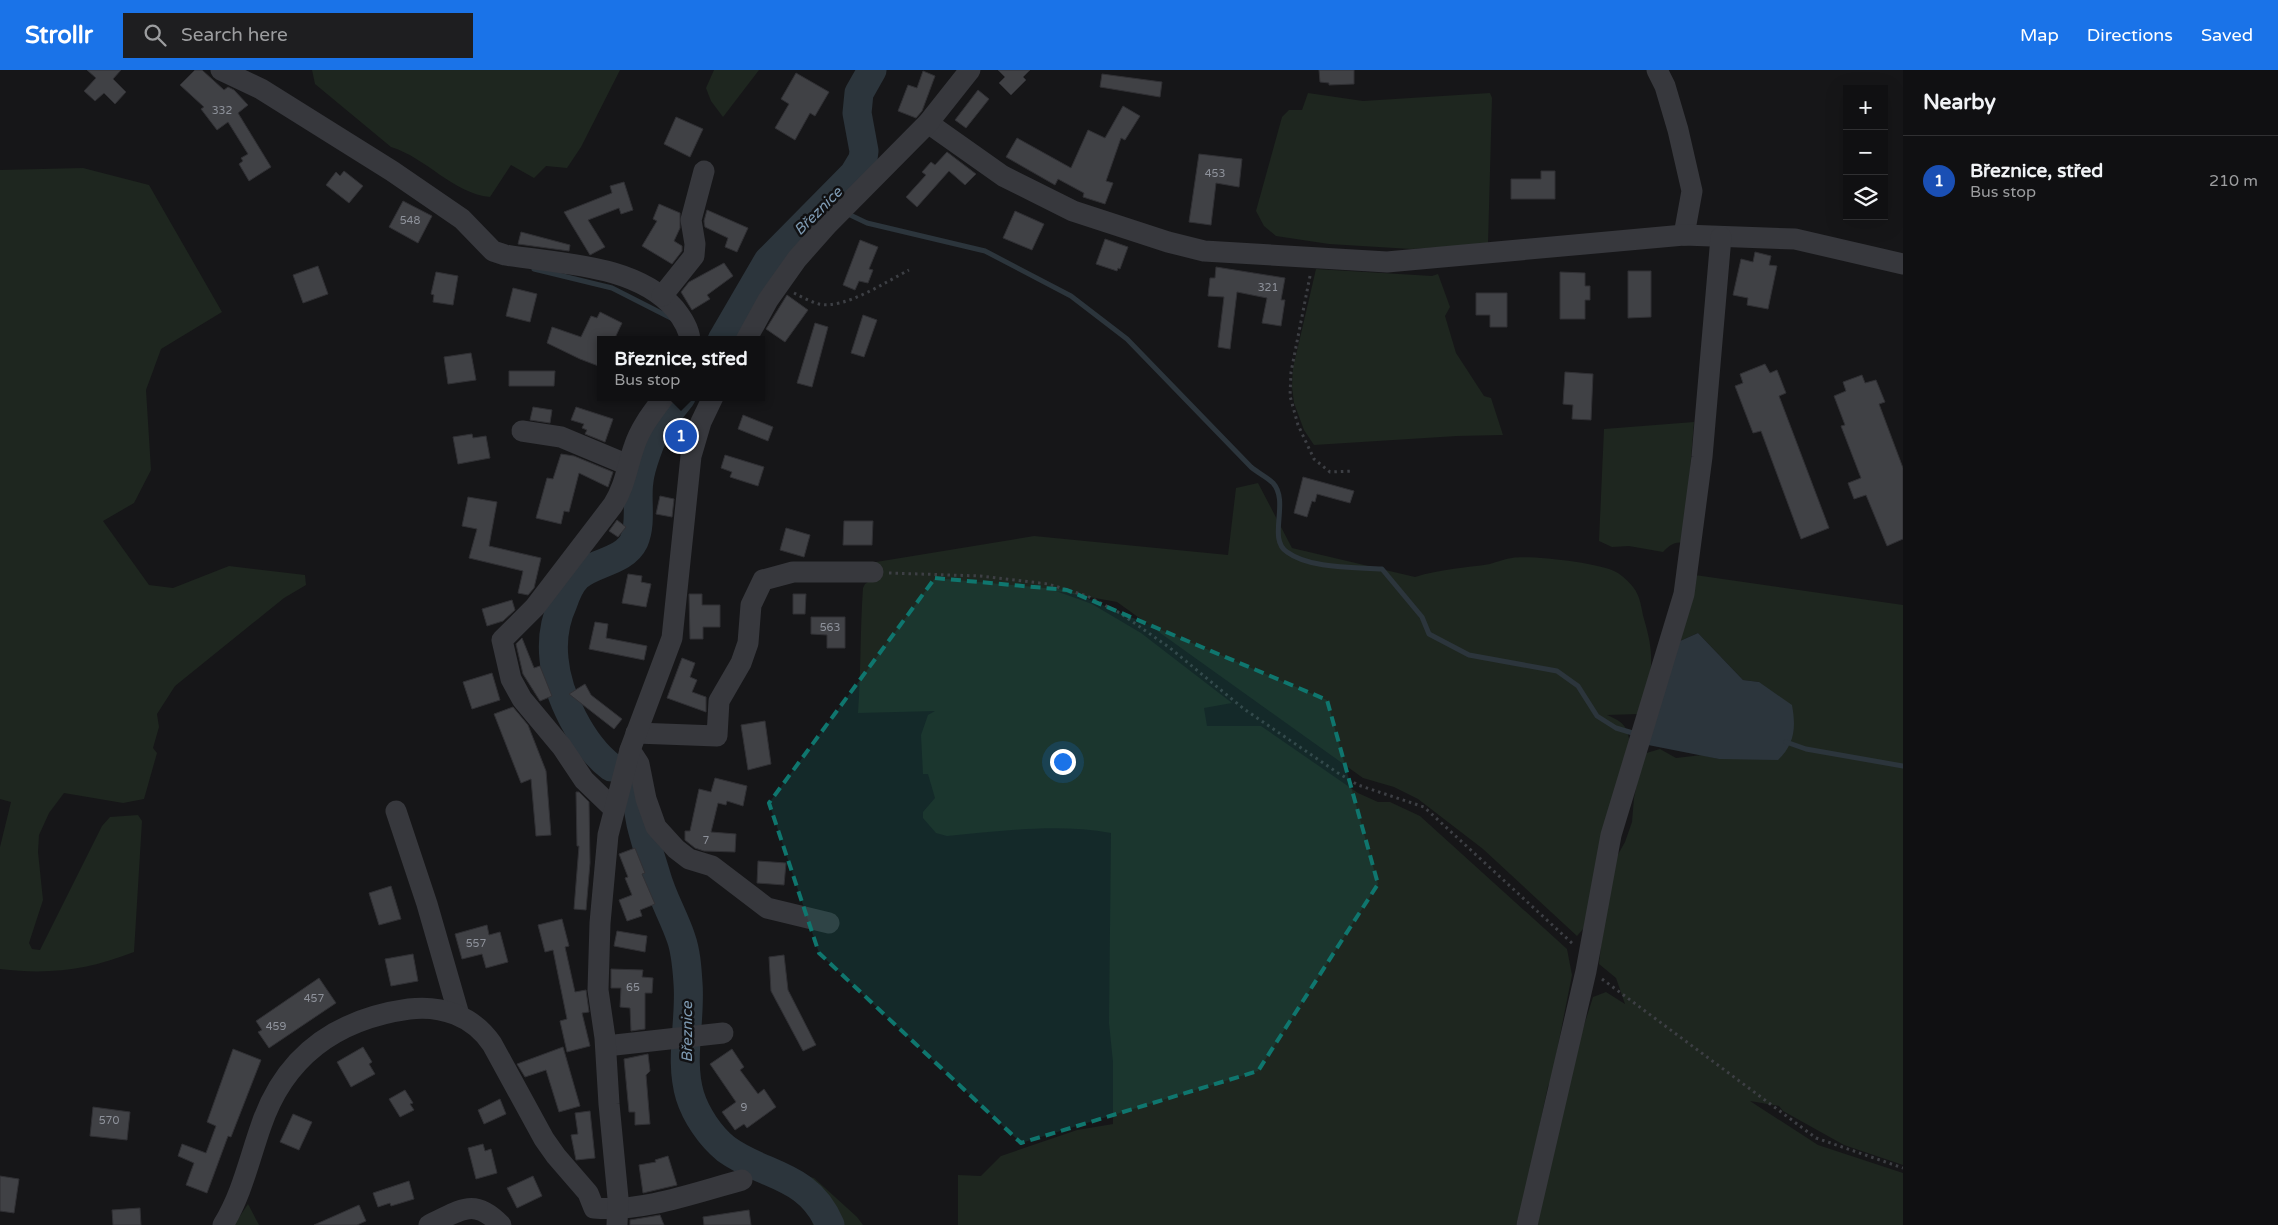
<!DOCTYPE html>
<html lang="en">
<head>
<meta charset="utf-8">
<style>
  body { margin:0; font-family:"Varela Round",sans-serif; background:#1e1e20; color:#f1f3f6 }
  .controls { position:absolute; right:15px; top:15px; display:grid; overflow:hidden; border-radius:0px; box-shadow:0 5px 20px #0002 }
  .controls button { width:45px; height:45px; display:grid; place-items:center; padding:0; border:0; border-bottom:1px solid #303032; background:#101012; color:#f1f3f6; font:25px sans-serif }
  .you { position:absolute; left:1062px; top:691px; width:18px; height:18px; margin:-12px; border:4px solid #fff; border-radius:50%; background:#1a73e8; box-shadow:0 0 0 8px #1a73e833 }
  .badge { display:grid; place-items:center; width:32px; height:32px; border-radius:50%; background:#1a73e8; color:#fff; font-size:16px; font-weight:700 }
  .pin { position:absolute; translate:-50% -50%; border:2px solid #fff; box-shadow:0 1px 5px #0006 }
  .popup { position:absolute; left:597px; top:266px; width:168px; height:65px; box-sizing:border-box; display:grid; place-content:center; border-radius:0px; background:#101012; filter:drop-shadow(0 1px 4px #0005); font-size:16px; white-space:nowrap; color:#9c9d9f }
  .popup b { font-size:19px; color:#f1f3f6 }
  .popup::after { content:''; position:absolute; left:50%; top:100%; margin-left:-10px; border:10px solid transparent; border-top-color:#101012 }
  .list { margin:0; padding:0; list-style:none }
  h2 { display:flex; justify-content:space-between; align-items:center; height:65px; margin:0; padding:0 20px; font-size:21px }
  h2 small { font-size:16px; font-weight:400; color:#9c9d9f }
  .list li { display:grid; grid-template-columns:32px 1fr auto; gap:15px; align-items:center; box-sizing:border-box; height:90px; padding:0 20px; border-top:1px solid #303032 }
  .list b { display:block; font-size:19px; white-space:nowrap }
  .list p { margin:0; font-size:16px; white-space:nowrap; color:#9c9d9f }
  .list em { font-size:16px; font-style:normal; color:#9c9d9f }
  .icon { flex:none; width:28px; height:28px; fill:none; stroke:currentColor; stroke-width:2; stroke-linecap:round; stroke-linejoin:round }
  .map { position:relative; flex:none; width:1903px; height:1155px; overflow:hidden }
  header { display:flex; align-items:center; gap:30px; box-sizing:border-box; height:70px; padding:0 25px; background:#1a73e8; color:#fff }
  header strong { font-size:24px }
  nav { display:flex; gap:28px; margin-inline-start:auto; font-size:18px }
  .search { width:350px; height:45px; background:#1e1e20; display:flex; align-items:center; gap:12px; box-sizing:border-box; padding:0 18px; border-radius:0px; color:#9c9d9f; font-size:19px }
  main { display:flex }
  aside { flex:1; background:#101012 }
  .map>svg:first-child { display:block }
</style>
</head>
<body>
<header>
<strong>Strollr</strong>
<div class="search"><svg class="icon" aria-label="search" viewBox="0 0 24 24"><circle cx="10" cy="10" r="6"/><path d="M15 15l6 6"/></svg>Search here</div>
<nav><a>Map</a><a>Directions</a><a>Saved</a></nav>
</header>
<main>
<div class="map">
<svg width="1903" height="1155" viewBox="0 0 1903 1155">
  <rect width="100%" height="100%" fill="#161618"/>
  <g fill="#1e261f">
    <path d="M312 0H620L581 77 567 98 546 96 534 108 511 95 490 127C452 123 427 88 391 77L315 14Z"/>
    <polygon points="714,0 759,0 723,47 711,31 706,18"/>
    <polygon points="1308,23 1363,31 1490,23 1492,28 1488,174 1411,179 1329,174 1276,166 1264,156 1256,141 1282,47 1289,40 1302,40"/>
    <path d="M83 98 149 115 222 242 161 279 146 320 151 400 134 433 103 451 149 515 173 518 229 496 305 505 306 515 284 528 175 616 157 644 159 657 153 678 157 683 144 729 123 733 64 723 49 743 39 765 38 782 43 830 29 873 32 879 40 880 102 756 110 747 138 745 142 751 134 882C88 900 49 905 0 899V777L11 732 0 729V100Z"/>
    <polygon points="1316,199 1432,206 1438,204 1450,237 1445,246 1456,283 1484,326 1491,328 1503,365 1457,366 1314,375 1304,360 1294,333 1292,317 1293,298"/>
    <path d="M1694 352 1684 473C1674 471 1669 476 1663 482L1629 476 1612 477 1599 471 1604 359Z"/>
    <path d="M1258 413 1292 478 1415 507C1440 499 1465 498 1490 494 1497 492 1504 489 1512 488 1531 485 1600 493 1616 502 1622 505 1629 512 1633 517 1641 527 1641 538 1644 549 1656 589 1652 605 1639 644L1607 645C1623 652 1627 655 1630 673L1584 858 1577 866 1483 779 1418 729 1394 717 1363 708 1117 532 1056 521 1092 534 1141 563 1232 633 1204 638 1207 656H1261L1358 723 1378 732H1390L1420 746 1567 879 1572 905 1551 1011 1548 1016 1524 1130 1516 1155H958V1105L981 1106 1001 1086 1077 1060 1113 1054V992L1109 953 1111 763C1058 753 1000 761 947 766L936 763 923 748V742L935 728 928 704H923L921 665 928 645 935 641 858 643C861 601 860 560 863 518L865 514 871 510 870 493 1034 466 1228 485 1236 418Z"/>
    <polygon points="1695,505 1903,535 1903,1095 1844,1075 1783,1041 1779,1036 1750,1031 1818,1075 1903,1103 1903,1155 1535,1155 1580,968 1593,927 1606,922 1625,934 1616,908 1599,894 1604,849 1616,788 1625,772 1632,752 1634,728 1643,684 1660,679 1676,688 1702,685 1719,689 1759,612 1743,610 1698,563 1680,571"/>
    <polygon points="798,1104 814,1108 857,1147 863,1155 813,1155 810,1145 787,1120"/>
    <polygon points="248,1134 259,1155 234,1155"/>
  </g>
  <path fill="#2c353c" d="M1698 563 1743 610 1759 612 1792 635C1796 657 1795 674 1778 690L1719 689 1643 674 1680 571Z"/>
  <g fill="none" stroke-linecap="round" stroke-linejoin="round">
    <g stroke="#2c353c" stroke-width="5">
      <polyline points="826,133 836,138"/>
      <path d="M846 143 867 153 985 181 1071 226 1127 269 1251 397C1258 403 1267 407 1273 413 1290 432 1267 469 1287 482 1310 499 1354 497 1382 499L1422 547 1429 564 1469 585 1557 601 1578 616 1597 646 1616 658 1636 664"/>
      <polyline points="534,199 612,218 671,248"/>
      <polyline points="1786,672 1806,679 1903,696"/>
    </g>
    <g stroke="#2c353c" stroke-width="29">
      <polyline points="722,270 768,191 854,104 863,89 864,81 857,43 859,23 872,0"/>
      <path d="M611 697C582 675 557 625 554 589 552 570 555 550 563 533 566 524 570 514 577 507 593 492 624 492 634 471 642 453 636 429 639 411 640 399 651 367 658 357 665 347 673 337 681 327"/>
      <path d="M628 711C637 723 638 739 641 754 645 771 651 788 656 805 662 827 674 847 681 868 686 882 687 898 688 913 691 950 679 990 690 1026 696 1045 710 1066 726 1079 764 1107 808 1103 830 1155"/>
    </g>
  </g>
  <g fill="#404145" stroke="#303034">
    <polygon points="87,0 121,0 113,9 126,22 115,34 104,23 95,31 84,21 96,8"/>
    <polygon points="195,0 202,0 224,20 228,17 234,20 248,35 238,43 271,97 249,111 239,94 243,91 241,88 248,84 228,52 217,60 201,39 204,37 180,15"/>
    <polygon points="998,0 1030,0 1023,7 1026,10 1011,25 999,13 1005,7"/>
    <polygon points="1319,0 1354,0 1354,14 1329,15 1329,13 1320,12"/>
    <polygon points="923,1 935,6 922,41 916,48 898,41 908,15 917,18"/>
    <polygon points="796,3 829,22 815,46 810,43 795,70 775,58 789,34 781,29"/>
    <polygon points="1102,4 1162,12 1160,27 1100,17"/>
    <polygon points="978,20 989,29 966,58 955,50"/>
    <polygon points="1123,36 1140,46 1125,70 1121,68 1106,111 1113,113 1105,134 1083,127 1084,123 1058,109 1055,115 1006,87 1017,68 1071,98 1088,60 1105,68"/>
    <polygon points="676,47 703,59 690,87 664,74"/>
    <polygon points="947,82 976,104 965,115 949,101 917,137 906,127 926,105 922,102 931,92 935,95"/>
    <polygon points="1199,84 1242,89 1239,117 1216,113 1211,155 1189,152"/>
    <polygon points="344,101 363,116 349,133 326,115 336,102 340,106"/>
    <polygon points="1541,101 1555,101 1555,129 1511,129 1511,109 1541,109"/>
    <polygon points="624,112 633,140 621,144 619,138 588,150 605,177 590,185 564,142 612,123 610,116"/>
    <polygon points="403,131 432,146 418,173 389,157"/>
    <polygon points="659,134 680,143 680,158 674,171 682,176 682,181 672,194 642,176 657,151 653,149"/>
    <polygon points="707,140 748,158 737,182 725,177 728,168 705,157 704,151"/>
    <polygon points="1015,141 1044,154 1032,180 1003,168"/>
    <polygon points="521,162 570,175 569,181 518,174"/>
    <polygon points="1105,169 1128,177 1120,199 1118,198 1117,201 1096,194"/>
    <polygon points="860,170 878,177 869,199 873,200 868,213 859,211 855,220 843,215"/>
    <polygon points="1755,182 1771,186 1769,195 1777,196 1768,239 1747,235 1748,228 1733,225 1741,189 1753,192"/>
    <polygon points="724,193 733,206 707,225 710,229 692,240 681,222 689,212"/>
    <polygon points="318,196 328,224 303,233 293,205"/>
    <polygon points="1216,197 1285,208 1281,230 1285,230 1281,256 1262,253 1267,228 1237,222 1230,279 1218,277 1224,227 1208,226 1210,208 1215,208"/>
    <polygon points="1628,201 1651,201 1651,247 1628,248"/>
    <polygon points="436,202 458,206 453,235 433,232 434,225 431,224"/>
    <polygon points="1560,202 1585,203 1585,216 1590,216 1590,230 1585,230 1585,249 1560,249"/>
    <polygon points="513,218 537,224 530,252 506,246"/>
    <polygon points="1476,223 1507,223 1507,257 1490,257 1490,245 1476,245"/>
    <polygon points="787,225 808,240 785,272 766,259"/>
    <polygon points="600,242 622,253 614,270 601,270 601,297 580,289 547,273 552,257 581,267 591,246 597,248"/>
    <polygon points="863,245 877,250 864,287 851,283"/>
    <polygon points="815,253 828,257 812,317 797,313"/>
    <polygon points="471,283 476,310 448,314 444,287"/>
    <polygon points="1765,294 1770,303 1777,300 1786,323 1779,326 1829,458 1801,469 1761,361 1753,363 1735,316 1743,313 1740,304"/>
    <polygon points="509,301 555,301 554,316 509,316"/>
    <polygon points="1565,302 1593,304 1591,350 1572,349 1573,335 1563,334"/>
    <polygon points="1862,305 1865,313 1876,310 1885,332 1879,334 1903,398 1903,469 1887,476 1866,425 1854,429 1848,413 1861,408 1841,356 1845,355 1834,326 1846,321 1843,312"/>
    <polygon points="533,337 552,340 550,353 530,350"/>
    <polygon points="576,337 613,349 605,372 585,364 587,360 582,358 584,354 571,350"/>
    <polygon points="743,345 773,357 768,371 738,359"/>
    <polygon points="472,364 473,368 486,366 490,388 458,394 453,367"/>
    <polygon points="561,384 574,386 613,402 608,417 579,403 569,442 564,441 561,454 536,448 547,408 553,409"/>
    <polygon points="725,385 764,397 758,416 730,407 732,402 721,398"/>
    <polygon points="1303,407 1354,421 1350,433 1317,424 1315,432 1312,431 1307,447 1294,443"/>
    <polygon points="660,426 674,429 672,447 656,444"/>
    <polygon points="468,427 497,432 489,476 541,488 534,518 528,525 518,523 523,501 469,488 477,459 462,456"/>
    <polygon points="617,450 626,457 618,467 609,461"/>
    <polygon points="844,451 873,451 872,475 843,475"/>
    <polygon points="786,458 810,465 804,487 780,480"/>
    <polygon points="628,504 642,506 641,512 651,514 646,537 622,533"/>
    <polygon points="689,524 702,524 702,535 720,535 720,557 703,557 703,569 690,569"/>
    <polygon points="793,524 806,524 805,544 793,544"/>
    <polygon points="512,530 515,540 503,551 487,556 482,539"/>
    <polygon points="811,547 845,547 845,578 827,578 827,565 811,564"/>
    <polygon points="595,552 608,554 606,568 647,576 644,590 589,579"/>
    <polygon points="522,568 534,598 540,596 552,626 540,631 523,604 516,574"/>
    <polygon points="682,588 695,593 690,607 697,610 692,622 706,627 706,642 667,628"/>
    <polygon points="492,603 500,630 472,639 463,612"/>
    <polygon points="585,614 591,625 622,649 614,659 569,624"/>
    <polygon points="513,637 528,655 546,701 551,765 536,766 531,709 521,713 494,644"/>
    <polygon points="765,651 771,694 748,700 741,655"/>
    <polygon points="715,708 747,716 743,736 727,731 726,735 718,733 711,762 736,764 735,782 704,781 695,778 685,770 685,761 690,761 699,719 711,722"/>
    <polygon points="576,722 579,722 589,732 590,793 586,840 574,839 579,776 577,776"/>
    <polygon points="635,778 645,803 642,804 655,834 640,840 642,846 627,851 619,830 632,825 625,808 628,807 619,784"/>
    <polygon points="758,791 786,793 784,815 757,813"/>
    <polygon points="391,816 401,849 379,855 369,823"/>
    <polygon points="562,849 569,876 565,877 575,922 586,920 589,942 582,943 590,976 567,982 560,951 567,949 553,880 545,882 538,855"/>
    <polygon points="487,855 489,865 500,862 508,892 486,898 482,884 462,889 455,864"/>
    <polygon points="617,861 647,866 645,882 614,876"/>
    <polygon points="413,884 418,911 391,916 385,889"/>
    <polygon points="784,885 788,920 816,975 803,981 771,921 769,887"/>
    <polygon points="611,899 643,900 642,907 653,908 652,923 645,923 645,959 631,961 630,938 620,937 621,918 611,918"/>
    <polygon points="319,908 336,933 269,978 258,962 262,960 256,951"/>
    <polygon points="363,977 372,992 369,994 375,1004 351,1017 337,992"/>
    <polygon points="563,977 580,1036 559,1042 546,1000 525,1007 517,994"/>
    <polygon points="233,979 261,990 231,1067 228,1066 207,1123 186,1115 194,1093 178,1086 182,1074 206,1083 216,1056 207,1052"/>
    <polygon points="732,979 744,997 740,1000 758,1024 764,1019 776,1037 747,1058 744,1054 735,1060 722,1042 736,1032 710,994"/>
    <polygon points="648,984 650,1001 646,1005 650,1054 635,1055 635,1042 629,1042 624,989"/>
    <polygon points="405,1020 413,1033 410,1034 414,1040 400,1047 389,1029"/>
    <polygon points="500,1029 506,1044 484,1054 478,1040"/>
    <polygon points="93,1037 130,1042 127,1070 90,1066"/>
    <polygon points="590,1041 595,1088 576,1090 571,1065 578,1064 575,1043"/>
    <polygon points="293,1044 312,1052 299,1080 280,1072"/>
    <polygon points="483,1074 485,1081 491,1079 497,1103 476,1109 468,1078"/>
    <polygon points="668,1086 677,1115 643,1123 639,1095 656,1092 655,1090"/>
    <polygon points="0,1106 19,1109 14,1143 0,1141"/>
    <polygon points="533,1106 542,1126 517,1138 507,1118"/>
    <polygon points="409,1111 414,1129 391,1136 390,1133 378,1137 373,1123"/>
    <polygon points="359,1135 366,1151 357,1155 314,1155"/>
    <polygon points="140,1138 141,1155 113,1155 112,1140"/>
    <polygon points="749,1140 751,1155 704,1155 703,1147"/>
    <polygon points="660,1145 664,1155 630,1155 630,1150"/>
  </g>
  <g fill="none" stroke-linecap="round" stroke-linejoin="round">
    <g stroke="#3d3f44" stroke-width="3" stroke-dasharray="2.5 4" stroke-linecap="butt">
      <polyline points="1310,206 1291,302 1290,326 1298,355 1314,389 1330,402 1353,401"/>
      <path d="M794 223C802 227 811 232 819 234 844 240 887 211 909 200"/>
      <polyline points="889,503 980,506 1048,514 1087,526 1120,543 1170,578 1244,639 1338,703 1358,715 1424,737 1573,874"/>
      <polyline points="1602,909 1816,1068 1903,1098"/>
    </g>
    <g stroke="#37383d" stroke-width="21">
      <path d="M221 0 261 19 392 101 462 149 493 181 505 185C560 194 636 194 675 239 682 248 689 258 690 270"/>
      <polyline points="1657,0 1665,16 1678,60 1692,121 1684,165"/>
      <polyline points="928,53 1003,106 1073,141 1168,172 1204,181 1387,192 1684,165 1795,169 1903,194"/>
      <polyline points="662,226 694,186 695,174 691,150 704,101"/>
      <polyline points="746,270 768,230 797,189 828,154 928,53 970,0"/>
      <polyline points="522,361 561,367 628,395"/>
      <polyline points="636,663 717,666 719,631 741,593 748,573 751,535 763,510 793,502 873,502"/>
      <polyline points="630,680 639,694 646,729 656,757 676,779 689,789 712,796 767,838 829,853"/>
      <path d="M614 739 584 710 562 677 522 629 511 609 502 570 535 537 613 435C625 416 627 397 634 377 640 358 652 343 664 327"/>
      <polyline points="396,741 427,834 459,945"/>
      <polyline points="606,976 723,963"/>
      <path d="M223 1155C242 1124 249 1090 261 1056 285 985 337 949 409 939 442 935 473 946 492 974L544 1069 556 1086 588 1123 594 1138C644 1142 694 1123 742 1110"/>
      <path d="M429 1155C460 1141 473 1126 501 1155"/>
      <polyline points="617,1155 618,1128 609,1034 605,968 598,920 600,853 608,765 630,680 672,568 691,386 701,352 713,327"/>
      <polyline points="1527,1155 1586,901 1611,765 1684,524 1702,387 1721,167"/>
    </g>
  </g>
  <path fill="#0f766e" fill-opacity="0.2" stroke="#0f766e" stroke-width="4" stroke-dasharray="10 6" stroke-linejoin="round" d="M935 508 1067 520 1327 630 1378 814 1258 1001 1021 1073 819 883 769 733Z"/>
  <g text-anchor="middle" stroke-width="5" stroke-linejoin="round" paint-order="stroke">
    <g font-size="11" fill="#8e929b">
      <text x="222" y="44">332</text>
      <text x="1215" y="107">453</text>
      <text x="410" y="154">548</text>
      <text x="1268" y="221">321</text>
      <text x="830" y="561">563</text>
      <text x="706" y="774">7</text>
      <text x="476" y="877">557</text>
      <text x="633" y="921">65</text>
      <text x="314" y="932">457</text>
      <text x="276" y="960">459</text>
      <text x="744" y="1041">9</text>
      <text x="109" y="1054">570</text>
    </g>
    <g font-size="15" font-style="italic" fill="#7f9bb3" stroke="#111113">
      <text transform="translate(818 141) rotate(-45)" y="5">Březnice</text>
      <text transform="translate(687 962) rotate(-90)" y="5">Březnice</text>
    </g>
  </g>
</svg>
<div class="controls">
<button>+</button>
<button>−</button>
<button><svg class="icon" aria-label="layers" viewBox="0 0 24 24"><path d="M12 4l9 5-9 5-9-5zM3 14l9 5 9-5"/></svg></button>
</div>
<div class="you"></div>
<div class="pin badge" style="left:681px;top:366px;background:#1a4fb4">1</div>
<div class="popup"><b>Březnice, střed</b>Bus stop</div>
</div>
<aside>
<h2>Nearby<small></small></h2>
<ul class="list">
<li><span class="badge" style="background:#1a4fb4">1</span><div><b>Březnice, střed</b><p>Bus stop</p></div><em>210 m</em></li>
</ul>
</aside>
</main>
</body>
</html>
